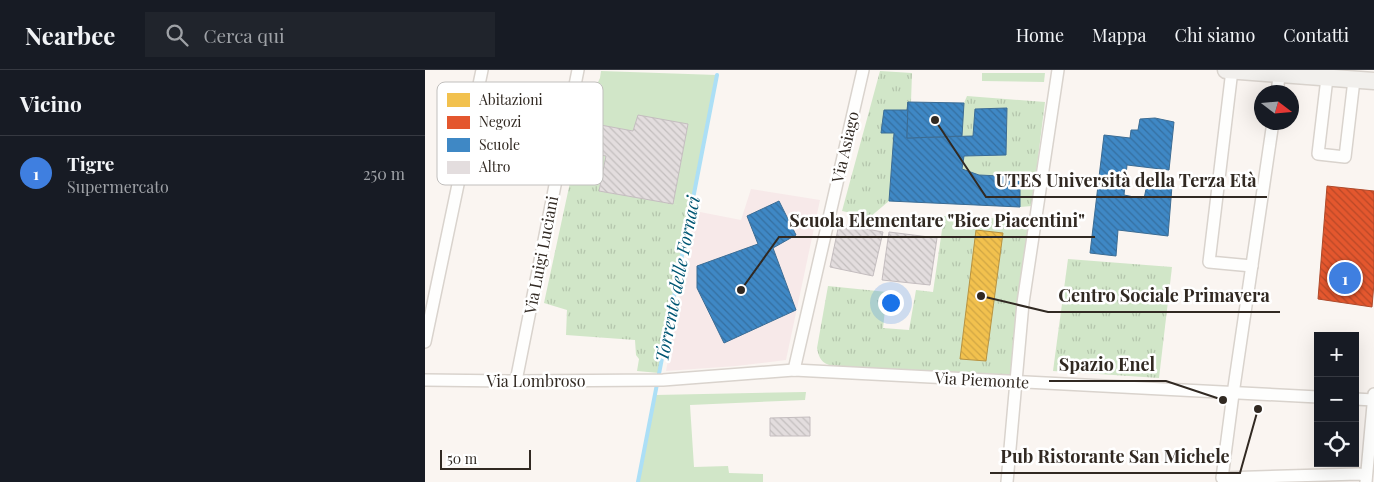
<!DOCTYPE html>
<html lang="it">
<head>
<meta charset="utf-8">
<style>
  body { margin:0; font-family:"Playfair Display",serif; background:#20242c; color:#f1f3f6 }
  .controls { position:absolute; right:15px; bottom:15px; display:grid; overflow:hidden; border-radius:0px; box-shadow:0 5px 20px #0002 }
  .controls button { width:45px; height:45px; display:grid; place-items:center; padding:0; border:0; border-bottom:1px solid #363941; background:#171b24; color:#f1f3f6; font:25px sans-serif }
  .compass { position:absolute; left:829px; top:15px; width:45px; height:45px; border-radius:50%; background:#171b24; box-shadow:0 5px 20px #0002; rotate:106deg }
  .scale { position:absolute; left:15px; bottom:12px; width:91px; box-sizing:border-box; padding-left:5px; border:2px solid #312922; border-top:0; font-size:14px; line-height:18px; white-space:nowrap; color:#312922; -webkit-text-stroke:4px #fff; paint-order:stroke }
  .you { position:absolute; left:465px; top:232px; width:18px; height:18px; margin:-12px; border:4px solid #fff; border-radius:50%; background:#1a73e8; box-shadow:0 0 0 8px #1a73e833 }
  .badge { display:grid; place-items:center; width:32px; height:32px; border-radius:50%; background:#0b8043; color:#fff; font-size:16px; font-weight:700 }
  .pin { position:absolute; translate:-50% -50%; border:2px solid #fff; box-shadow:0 1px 5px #0006 }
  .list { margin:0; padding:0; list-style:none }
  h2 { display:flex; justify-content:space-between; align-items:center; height:65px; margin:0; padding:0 20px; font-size:21px }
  h2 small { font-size:16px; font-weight:400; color:#9ea1a6 }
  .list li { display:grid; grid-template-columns:32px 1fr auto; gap:15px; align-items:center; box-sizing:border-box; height:75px; padding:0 20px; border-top:1px solid #363941 }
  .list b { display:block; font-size:19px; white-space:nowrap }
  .list p { margin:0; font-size:16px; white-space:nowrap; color:#9ea1a6 }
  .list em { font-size:16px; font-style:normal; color:#9ea1a6 }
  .icon { flex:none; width:28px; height:28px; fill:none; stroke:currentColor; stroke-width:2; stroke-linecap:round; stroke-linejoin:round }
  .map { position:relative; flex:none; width:949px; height:412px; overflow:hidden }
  header { display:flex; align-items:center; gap:30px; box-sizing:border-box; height:70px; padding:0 25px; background:#171b24; border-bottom:1px solid #363941 }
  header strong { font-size:24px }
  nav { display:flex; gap:28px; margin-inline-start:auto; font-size:18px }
  .search { width:350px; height:45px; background:#20242c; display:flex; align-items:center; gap:12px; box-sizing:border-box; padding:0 18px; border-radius:0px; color:#9ea1a6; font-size:19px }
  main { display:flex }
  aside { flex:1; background:#171b24 }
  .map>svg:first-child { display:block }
</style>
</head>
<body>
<header>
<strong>Nearbee</strong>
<div class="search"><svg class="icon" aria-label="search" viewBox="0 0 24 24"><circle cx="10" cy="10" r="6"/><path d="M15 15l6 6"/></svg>Cerca qui</div>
<nav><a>Home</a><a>Mappa</a><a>Chi siamo</a><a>Contatti</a></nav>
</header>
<main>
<aside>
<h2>Vicino<small></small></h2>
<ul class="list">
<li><span class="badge" style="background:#3f7fe0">1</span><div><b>Tigre</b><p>Supermercato</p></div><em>250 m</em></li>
</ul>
</aside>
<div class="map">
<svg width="949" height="412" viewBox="0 0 949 412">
  <defs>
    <pattern id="park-tufts" width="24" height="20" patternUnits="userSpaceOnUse" patternTransform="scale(1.25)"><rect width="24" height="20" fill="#d1e6c8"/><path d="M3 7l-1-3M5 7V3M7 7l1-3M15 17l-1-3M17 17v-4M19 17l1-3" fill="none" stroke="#b4c5ac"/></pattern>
    <pattern id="homes-back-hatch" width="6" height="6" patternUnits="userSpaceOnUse" patternTransform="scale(1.25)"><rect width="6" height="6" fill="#f2c14e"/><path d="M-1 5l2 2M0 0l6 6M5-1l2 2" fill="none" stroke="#d0a644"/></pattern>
    <pattern id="shops-back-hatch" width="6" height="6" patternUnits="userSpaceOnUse" patternTransform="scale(1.25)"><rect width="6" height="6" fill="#e4572e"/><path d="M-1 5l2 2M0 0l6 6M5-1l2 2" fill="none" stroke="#b94827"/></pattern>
    <pattern id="schools-back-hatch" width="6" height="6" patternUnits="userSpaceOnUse" patternTransform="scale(1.25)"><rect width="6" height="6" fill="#3f88c5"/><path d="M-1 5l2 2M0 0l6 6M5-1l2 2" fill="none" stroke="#356fa0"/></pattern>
    <pattern id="building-back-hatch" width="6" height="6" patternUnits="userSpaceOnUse" patternTransform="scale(1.25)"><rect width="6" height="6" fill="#e3ddde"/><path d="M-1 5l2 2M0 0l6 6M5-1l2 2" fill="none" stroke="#c3bebe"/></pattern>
  </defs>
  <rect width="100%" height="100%" fill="#faf5f1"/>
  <polygon fill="#f7e9e9" points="326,119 395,130 361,290 311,296 241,301 270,141 316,150"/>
  <g fill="#d1e6c8">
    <polygon points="176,1 292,5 259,173 261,137 248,134 263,54 208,61 154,51 175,8"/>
    <polygon points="557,3 620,3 619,12 557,11"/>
    <polygon points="381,322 380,330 265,335 269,397 303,396 304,403 338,404 338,412 213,412 230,325"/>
  </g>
  <g fill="url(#park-tufts)">
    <polygon points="455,1 487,3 486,32 483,32 482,40 459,40 457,62 469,63 464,131 445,147 417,141"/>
    <polygon points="542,26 620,32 607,136 595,137 595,107 554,105 537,99 539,86 581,85 582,38 550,39 548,66 537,66 539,33"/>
    <polygon points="152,80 181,86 174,121 261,136 259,173 234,303 212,301 214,289 211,285 210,270 141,265 142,240 119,233"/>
    <path d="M519 146 610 150 586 306 407 296C397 293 394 289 392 278L403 216 462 222 458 258 484 260 491 220 508 222Z"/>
    <polygon points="643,189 747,197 734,308 628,301"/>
  </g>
  <polygon fill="url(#homes-back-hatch)" stroke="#b89341" points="551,160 578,163 561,291 535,289"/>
  <polygon fill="url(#shops-back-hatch)" stroke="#ae492a" points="902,116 949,121 949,213 947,237 893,229"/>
  <g fill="url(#schools-back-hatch)" stroke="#3b6c94">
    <polygon points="483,32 482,68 548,66 550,39 582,38 581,85 539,86 537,99 554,105 595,107 595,137 464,131 469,63 456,63 459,40 482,40"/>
    <polygon points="483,32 539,33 537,66 482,68"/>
    <polygon points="730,48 749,52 744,100 702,95 699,125 719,129 722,114 747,116 743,166 693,160 691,186 665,183 679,65 705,68 706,60 713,60 715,49"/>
    <polygon points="354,131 371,165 348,178 371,240 299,273 272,218 272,196 333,174 322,146"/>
  </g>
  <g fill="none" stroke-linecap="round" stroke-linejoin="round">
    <polyline stroke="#acdff6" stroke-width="4" points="213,412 292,5"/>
  </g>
  <g fill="url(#building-back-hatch)" stroke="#c4bdbf">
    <polygon points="213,45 263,54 248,134 174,121 181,86 152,80 154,51 208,61"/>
    <polygon points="414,154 458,162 448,206 405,197"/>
    <polygon points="464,162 512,168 505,215 457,210"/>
    <polygon points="385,347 385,366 345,366 345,348"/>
  </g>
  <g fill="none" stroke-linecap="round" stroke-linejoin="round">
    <g stroke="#d9d3cd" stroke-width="14">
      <g id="street">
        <polyline points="807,0 784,192 827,196"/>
        <polyline points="902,8 893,84 920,87 929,10"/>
        <polyline points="852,22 855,0"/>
        <polyline points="848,52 808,324 797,408 933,404 941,405"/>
        <polyline points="0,272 57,0"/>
        <polyline points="369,300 438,0"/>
        <polyline points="0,310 91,311 238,310 369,300 893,327"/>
        <polyline points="91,311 153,0"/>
        <polyline points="930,329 949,330"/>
        <polyline points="582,412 598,233 633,0"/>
        <polyline points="941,412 949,324"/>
      </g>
    </g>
    <g stroke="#d9d3cd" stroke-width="19">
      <polyline id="secondary" points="801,0 949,11"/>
    </g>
    <use href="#street" stroke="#fefefd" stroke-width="11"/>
    <use href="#secondary" stroke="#f2f0ed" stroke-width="16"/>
  </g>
  <g text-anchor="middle" stroke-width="5" stroke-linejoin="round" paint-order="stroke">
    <g font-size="16" fill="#312922" stroke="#fff">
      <text transform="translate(420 77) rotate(-77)" y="6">Via Asiago</text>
      <text transform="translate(116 185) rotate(-79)" y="6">Via Luigi Luciani</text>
      <text transform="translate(557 310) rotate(3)" y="6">Via Piemonte</text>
      <text x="111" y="317">Via Lombroso</text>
    </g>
    <g font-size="18" font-style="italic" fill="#015673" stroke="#fff">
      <text transform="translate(253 209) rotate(-79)" y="6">Torrente delle Fornaci</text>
    </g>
  </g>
  <rect x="12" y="12" width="166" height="103" rx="8" fill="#fff" stroke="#c1bfbd" stroke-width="1"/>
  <rect x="22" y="23" width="23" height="14" fill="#f2c14e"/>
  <rect x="22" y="46" width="23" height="13" fill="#e4572e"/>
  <rect x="22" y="68" width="23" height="14" fill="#3f88c5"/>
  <rect x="22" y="91" width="23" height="13" fill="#e3ddde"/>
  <g font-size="14" fill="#312922">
    <text x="54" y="35">Abitazioni</text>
    <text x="54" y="57">Negozi</text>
    <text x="54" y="80">Scuole</text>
    <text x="54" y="102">Altro</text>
  </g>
  <path fill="none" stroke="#312922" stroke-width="2" d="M510 50L561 127H842M316 220L354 167H670M556 226L623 242H855M798 330L741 311H624M833 339L815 403H565"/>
  <g fill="#312922" stroke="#fff" stroke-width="2">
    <circle cx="510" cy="50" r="5"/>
    <circle cx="316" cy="220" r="5"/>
    <circle cx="556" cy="226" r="5"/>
    <circle cx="798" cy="330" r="5"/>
    <circle cx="833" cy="339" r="5"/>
  </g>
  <g font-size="18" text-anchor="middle" font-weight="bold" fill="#312922" stroke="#fff" stroke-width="5" stroke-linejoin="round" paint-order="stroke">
    <text x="701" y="117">UTES Università della Terza Età</text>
    <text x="512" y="157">Scuola Elementare "Bice Piacentini"</text>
    <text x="739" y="232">Centro Sociale Primavera</text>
    <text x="682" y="301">Spazio Enel</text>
    <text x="690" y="393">Pub Ristorante San Michele</text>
  </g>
</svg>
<div class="controls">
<button>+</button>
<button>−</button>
<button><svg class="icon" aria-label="locate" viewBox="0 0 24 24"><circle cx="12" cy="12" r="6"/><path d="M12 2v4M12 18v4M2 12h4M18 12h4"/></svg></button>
</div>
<svg class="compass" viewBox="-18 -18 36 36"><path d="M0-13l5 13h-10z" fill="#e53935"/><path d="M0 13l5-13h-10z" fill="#9ea1a6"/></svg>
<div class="scale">50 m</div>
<div class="you"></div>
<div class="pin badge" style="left:920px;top:208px;background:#3f7fe0">1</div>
</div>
</main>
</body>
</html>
